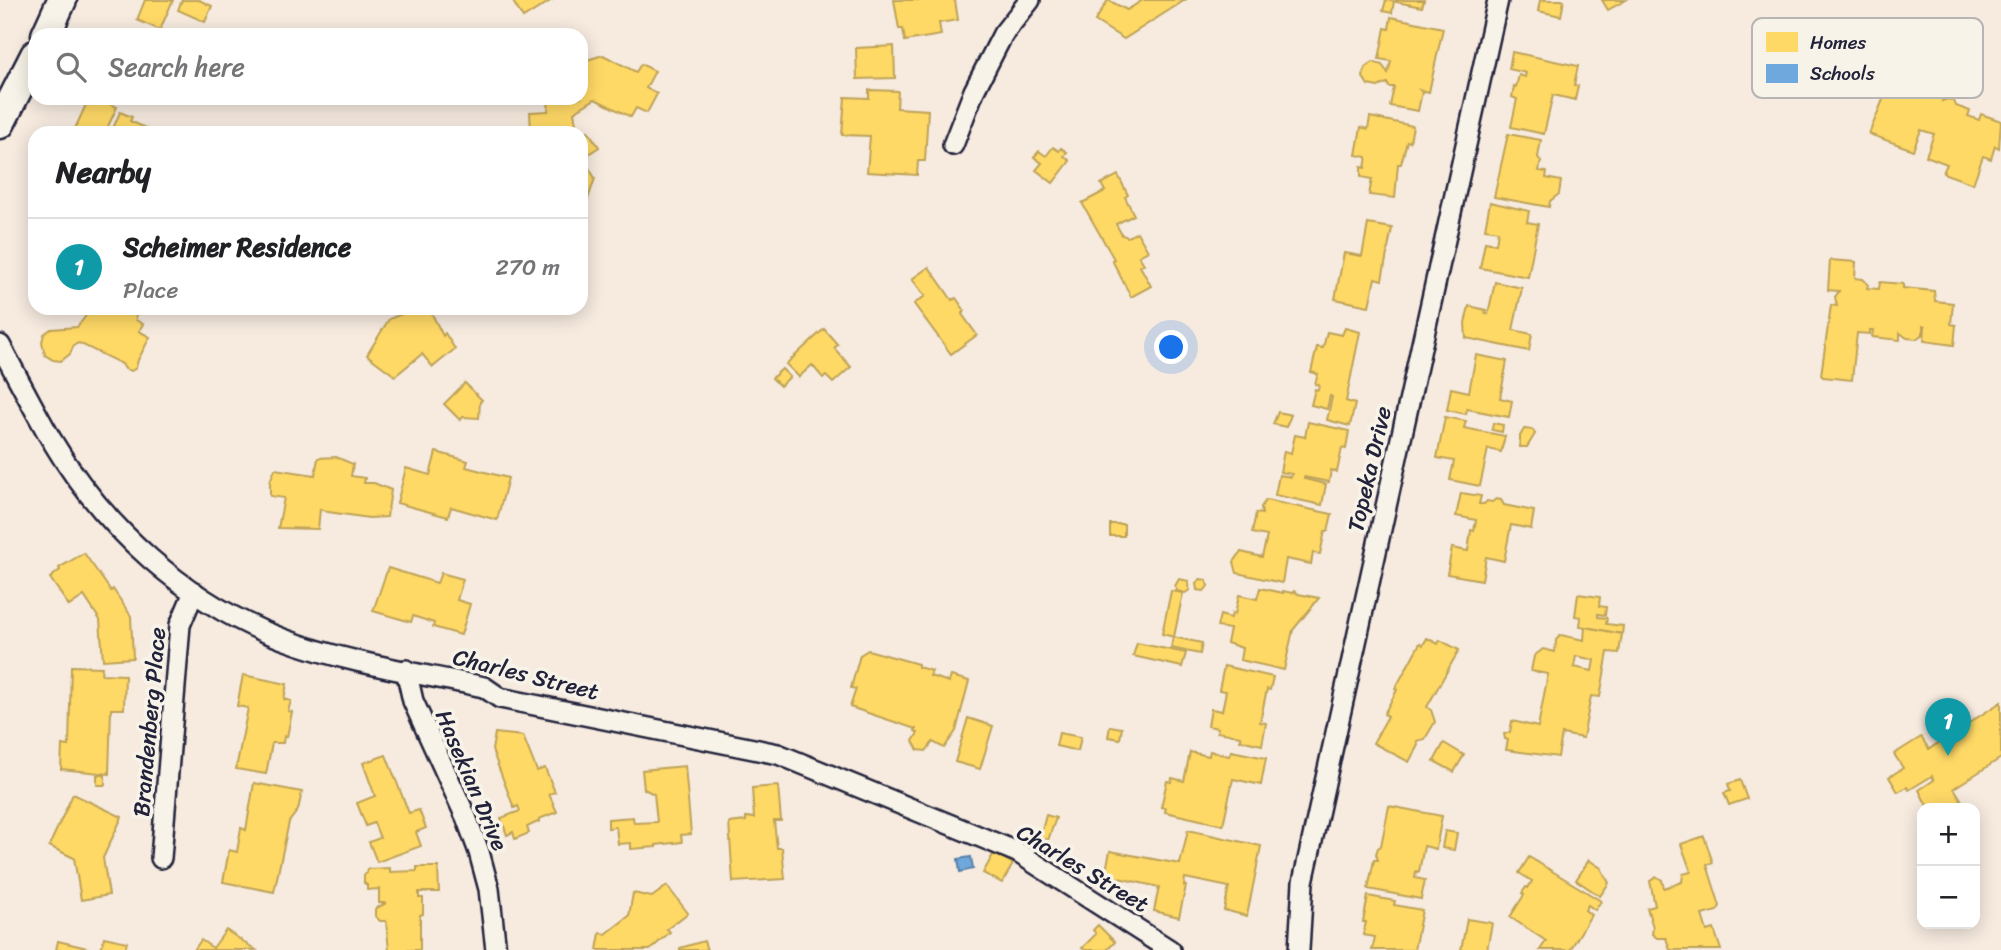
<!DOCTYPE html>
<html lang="en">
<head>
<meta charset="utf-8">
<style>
  body { margin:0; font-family:Sriracha,sans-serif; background:#f2f2f2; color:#202124 }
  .controls { position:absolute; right:21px; bottom:21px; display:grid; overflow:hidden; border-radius:14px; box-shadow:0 4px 18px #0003 }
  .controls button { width:63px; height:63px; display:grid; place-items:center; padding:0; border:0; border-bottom:2px solid #e0e0e0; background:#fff; color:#202124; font:35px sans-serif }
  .you { position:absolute; left:1172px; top:348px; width:24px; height:24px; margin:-18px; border:5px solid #fff; border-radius:50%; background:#1a73e8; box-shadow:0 0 0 10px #1a73e833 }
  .badge { display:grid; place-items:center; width:46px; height:46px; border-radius:50%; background:#111827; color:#fff; font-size:23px; font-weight:700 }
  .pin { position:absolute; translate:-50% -58px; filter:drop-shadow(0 2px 4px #0008) }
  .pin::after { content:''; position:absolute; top:37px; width:24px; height:21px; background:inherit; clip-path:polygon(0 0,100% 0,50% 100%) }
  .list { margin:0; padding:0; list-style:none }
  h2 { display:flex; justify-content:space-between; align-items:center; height:91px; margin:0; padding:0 28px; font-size:30px }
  h2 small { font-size:23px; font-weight:400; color:#757577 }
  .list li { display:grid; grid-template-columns:46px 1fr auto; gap:21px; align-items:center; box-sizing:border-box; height:98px; padding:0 28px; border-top:2px solid #e0e0e0 }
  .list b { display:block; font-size:26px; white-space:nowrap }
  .list p { margin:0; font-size:23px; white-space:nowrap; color:#757577 }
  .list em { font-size:23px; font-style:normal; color:#757577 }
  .icon { flex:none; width:38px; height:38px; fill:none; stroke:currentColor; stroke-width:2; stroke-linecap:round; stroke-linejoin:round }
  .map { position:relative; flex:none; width:2001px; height:950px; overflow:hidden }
  .search { position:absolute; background:#fff; box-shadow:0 4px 18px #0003; left:28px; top:28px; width:560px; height:77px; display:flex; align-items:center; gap:18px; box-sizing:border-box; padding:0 24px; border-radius:21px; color:#757577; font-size:26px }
  .panel { position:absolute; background:#fff; box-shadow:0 4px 18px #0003; left:28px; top:126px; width:560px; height:189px; border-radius:21px }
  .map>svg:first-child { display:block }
</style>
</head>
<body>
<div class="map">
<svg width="2001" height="950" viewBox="0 0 2001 950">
  <rect width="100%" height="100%" fill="#f7ebe0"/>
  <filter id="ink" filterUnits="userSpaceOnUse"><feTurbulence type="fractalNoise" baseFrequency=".0143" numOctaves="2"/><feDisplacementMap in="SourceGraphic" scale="14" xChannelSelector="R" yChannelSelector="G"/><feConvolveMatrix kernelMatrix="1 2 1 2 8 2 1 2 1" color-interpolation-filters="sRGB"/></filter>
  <g filter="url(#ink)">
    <g fill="#ffd966" stroke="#bda259" stroke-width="2" fill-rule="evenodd">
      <polygon points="145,0 173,0 160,30 137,20"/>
      <polygon points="182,0 199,0 212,6 205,22 178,10"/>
      <polygon points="512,0 552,0 523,18"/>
      <polygon points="894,0 955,0 958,20 939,23 941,35 905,41 903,29 899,29"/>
      <polygon points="1108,0 1127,10 1143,0 1185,0 1124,39 1095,21"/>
      <polygon points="1386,0 1394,1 1392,13 1383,11"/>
      <polygon points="1396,0 1424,0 1422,7 1396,2"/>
      <polygon points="1540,0 1564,0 1561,16 1538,11"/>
      <polygon points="1602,0 1626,0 1608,10"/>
      <polygon points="1391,17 1443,28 1429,92 1420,90 1422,92 1418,111 1390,106 1394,87 1389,87 1387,83 1378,87 1368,85 1363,77 1365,68 1373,62 1382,65 1388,73 1391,61 1379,59 1385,28 1389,29"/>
      <polygon points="894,46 895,78 857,79 856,48"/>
      <polygon points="1512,52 1578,66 1574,85 1578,86 1575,100 1553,95 1544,134 1511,127 1517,99 1512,97 1514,86 1516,87 1519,75 1525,77 1526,73 1509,69"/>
      <polygon points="603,55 636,72 641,64 655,71 646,88 657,94 647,113 636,108 631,117 595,99 574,112 576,124 582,135 588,131 599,147 583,158 595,178 581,220 581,133 531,133 530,112 548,111 549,98 581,98 581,65 590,59"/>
      <polygon points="1888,75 1920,88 1918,93 1930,97 1934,84 1946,88 1942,101 1948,99 1954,101 1956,106 1970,111 1968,116 1979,120 1981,114 2001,121 1999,148 1995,146 1991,159 1983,156 1973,184 1943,173 1947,164 1926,156 1934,134 1921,130 1913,150 1869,134 1884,97 1880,95"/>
      <polygon points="869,90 898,91 897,108 928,110 925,161 918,161 917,175 867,172 870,136 842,135 845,97 869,98"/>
      <polygon points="89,98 96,98 117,107 105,133 73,133"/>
      <polygon points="120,112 132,117 130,121 146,128 144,133 111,133"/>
      <polygon points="1370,117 1413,126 1410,142 1407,141 1401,164 1398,164 1395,198 1369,195 1372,179 1361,177 1361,167 1365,168 1367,157 1356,155 1361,127 1368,129"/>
      <polygon points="1508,134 1541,140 1538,157 1541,162 1539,171 1547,172 1546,178 1561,181 1559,194 1550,201 1549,207 1494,197"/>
      <polygon points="1053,147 1059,151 1061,148 1067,152 1064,156 1070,161 1053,183 1036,170 1042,163 1034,157 1039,151 1046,156"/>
      <polygon points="1118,175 1128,195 1125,197 1134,215 1116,224 1122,235 1128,237 1137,232 1148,251 1139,256 1144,264 1140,266 1151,286 1131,297 1112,260 1114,259 1082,203 1105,191 1101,184"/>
      <polygon points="1490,202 1529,211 1527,222 1538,224 1528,277 1480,268 1485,242 1496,244 1498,231 1485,229"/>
      <polygon points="1368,224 1392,228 1382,280 1375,278 1369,306 1335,299 1344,253 1362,256"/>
      <polygon points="1830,260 1856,262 1855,278 1863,279 1868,284 1867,288 1879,289 1880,282 1903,284 1903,288 1934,291 1935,301 1953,303 1951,324 1956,325 1954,345 1924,341 1925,326 1923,326 1923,334 1916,339 1907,338 1900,333 1900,340 1872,337 1873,330 1870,330 1870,334 1857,333 1852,380 1823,377 1821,375 1831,305 1837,306 1835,297 1839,291 1828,290"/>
      <polygon points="929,267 952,300 956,298 965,311 962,314 977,335 951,354 914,304 925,296 912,279"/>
      <polygon points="1495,282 1522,288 1513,330 1532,334 1529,351 1466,338 1465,323 1469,306 1486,310 1485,313 1488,314"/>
      <polygon points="85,308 135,308 136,320 143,324 139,331 150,337 138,360 136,368 131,371 125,369 122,364 79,343 74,345 70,354 61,361 53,360 45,355 42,342 44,334 51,329 77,327 85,317"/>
      <polygon points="417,308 429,308 443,336 445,333 455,349 433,367 422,354 395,376 367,355 389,319"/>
      <polygon points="1345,328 1360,332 1346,401 1355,404 1350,426 1327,420 1332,397 1330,396 1327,409 1311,405 1315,389 1318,390 1319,385 1315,384 1318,374 1311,372 1317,347 1323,348 1327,332 1342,335"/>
      <polygon points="824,329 838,345 834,348 851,367 833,383 826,376 823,378 812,365 799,377 786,364"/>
      <polygon points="1476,355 1507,361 1500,398 1512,401 1509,417 1467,409 1466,414 1447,410 1451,388 1469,392"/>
      <polygon points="782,369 790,377 780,386 772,378"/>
      <polygon points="465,383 482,400 480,402 479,418 463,417 460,420 444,404"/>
      <polygon points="1278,412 1291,415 1286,427 1273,424"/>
      <polygon points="1445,417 1466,421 1464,428 1505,436 1501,452 1488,449 1480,486 1450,480 1454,461 1437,458"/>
      <polygon points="1308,422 1349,431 1346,449 1342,448 1337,472 1331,470 1329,482 1304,477 1304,479 1326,484 1322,505 1275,495 1279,475 1291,477 1292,474 1280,472 1284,451 1291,453 1295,435 1305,437"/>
      <polygon points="1493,423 1503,425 1502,432 1492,430"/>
      <polygon points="1524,429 1533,430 1535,434 1527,447 1520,447 1520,436"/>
      <polygon points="436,452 468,461 466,467 508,478 497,520 451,507 448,517 397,503 406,468 430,475"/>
      <polygon points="336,457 353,464 351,476 365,478 364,483 374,483 391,490 387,517 369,518 328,512 320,509 318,529 278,528 284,498 270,496 270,481 275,469 315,475 318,458"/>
      <polygon points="1461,493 1481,496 1479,504 1484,504 1487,501 1492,502 1496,499 1501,500 1504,505 1534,511 1531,529 1511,525 1504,561 1486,557 1482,580 1447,574 1452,548 1468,551 1471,530 1474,531 1476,520 1456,516"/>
      <polygon points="1266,500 1332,514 1328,531 1325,531 1320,554 1313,553 1311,564 1286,559 1282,583 1237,573 1234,562 1241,552 1262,557 1267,536 1252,533 1256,513 1262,514 1261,507"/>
      <rect x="1110" y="524" width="14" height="12"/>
      <polygon points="84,553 111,591 113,589 131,616 133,658 103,660 100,620 84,596 69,606 50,578 60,570 59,568"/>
      <polygon points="388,568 437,583 441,573 463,579 457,600 470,604 461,635 433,627 434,623 413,616 411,622 373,611"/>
      <polygon points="1179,579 1189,581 1188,586 1190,590 1185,593 1177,591 1175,586"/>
      <polygon points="1200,579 1206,580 1208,586 1204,591 1197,590 1196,583"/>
      <polygon points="1260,588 1283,593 1283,591 1292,593 1294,591 1298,594 1319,598 1293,630 1284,670 1240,660 1242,648 1227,643 1230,629 1217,627 1220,615 1231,618 1232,613 1235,614 1239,595 1257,599"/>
      <polygon points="1171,591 1183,593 1174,637 1162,634"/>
      <polygon points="1578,594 1600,597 1599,606 1606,607 1605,615 1598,614 1598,617 1607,618 1606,624 1623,626 1622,634 1580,626 1581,617 1575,616"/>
      <path d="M1585 627 1622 634 1619 653 1608 652 1600 697 1591 696 1583 738 1562 734 1558 757 1506 750 1508 740 1505 739 1504 734 1510 732 1512 721 1538 727 1548 674 1531 671 1534 656 1543 649 1555 652 1556 640 1561 635 1584 640ZM1576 656 1594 660 1592 671 1574 667Z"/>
      <polygon points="1173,637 1202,643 1200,654 1171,648"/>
      <polygon points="1427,638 1438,644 1440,640 1459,650 1427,707 1431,710 1435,722 1425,739 1417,741 1418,745 1409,762 1373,743 1388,716 1384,714 1397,690 1395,689 1420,643 1423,645"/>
      <polygon points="1137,643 1186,653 1182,667 1133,656"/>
      <polygon points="868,650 918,664 918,667 932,671 930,676 949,682 951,676 969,681 956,731 944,748 933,742 926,751 918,750 913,741 918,733 915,731 916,729 850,707 856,689 851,688 860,655"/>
      <polygon points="71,666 102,667 101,674 125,675 124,709 111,709 109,774 61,769 62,745 69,746"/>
      <polygon points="1224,666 1273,677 1270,690 1267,689 1260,722 1266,723 1262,745 1240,740 1241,736 1217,732 1218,728 1208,726 1211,709 1222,711 1226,691 1219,690"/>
      <polygon points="243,675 287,684 284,699 291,701 288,711 292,712 287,737 284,736 283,743 272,743 266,774 236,769 248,708 237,706"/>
      <polygon points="2001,702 2001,758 1954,788 1965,806 1961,808 1928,808 1919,790 1934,780 1932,776 1909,790 1907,787 1898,792 1889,777 1903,768 1894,754 1921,737 1929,749"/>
      <polygon points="968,718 993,726 980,769 955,762"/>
      <polygon points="1110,726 1122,728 1120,739 1108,737"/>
      <polygon points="495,733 523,736 537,771 545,768 555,792 549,794 557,812 539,819 540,821 527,827 529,833 515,839 513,832 507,835 501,818 520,811 518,806 514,808 492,750"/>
      <polygon points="1059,733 1081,737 1078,751 1056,746"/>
      <polygon points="1444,743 1464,755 1454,772 1434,761"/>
      <polygon points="1210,751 1229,756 1231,751 1266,758 1261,785 1233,779 1223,825 1165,812 1166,808 1161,807 1167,781 1171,782 1172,778 1184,781 1190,752 1209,756"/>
      <polygon points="386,755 409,813 419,810 426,828 416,832 421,846 377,862 369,842 380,838 374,823 366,826 357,803 375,796 363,763"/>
      <polygon points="685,766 691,834 681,835 682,842 656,845 656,847 631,849 631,843 618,844 616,827 608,828 608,819 633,817 634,823 657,822 654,794 644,789 642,770"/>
      <rect x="97" y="775" width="8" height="10"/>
      <polygon points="1740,780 1747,799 1729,805 1724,793 1730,791 1728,784"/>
      <polygon points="254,783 302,792 298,810 289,822 274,892 223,882 229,850 237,852 241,828 246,830"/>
      <polygon points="778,786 781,821 774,821 777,848 782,848 785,879 733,882 729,823 746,821 746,817 754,818 752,788"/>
      <polygon points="73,794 122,817 103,858 109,895 81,900 74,858 49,846"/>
      <polygon points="1389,806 1442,816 1436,849 1424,846 1419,872 1416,871 1415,878 1425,880 1421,899 1368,889 1374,860 1378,860 1376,854 1378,848 1381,846"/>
      <polygon points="1046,815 1056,818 1048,840 1040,838"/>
      <polygon points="1188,830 1261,846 1247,916 1224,910 1229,887 1185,878 1184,886 1186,886 1179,917 1154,911 1159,887 1105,875 1110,851 1180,864"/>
      <polygon points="1445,831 1457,833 1454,850 1442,848"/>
      <polygon points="1704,836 1713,863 1707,865 1720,906 1717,911 1702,915 1707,931 1714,929 1721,950 1670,950 1666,938 1657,938 1652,934 1653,927 1647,908 1655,906 1650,881 1657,877 1662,880 1664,888 1682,882 1683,874 1691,872 1681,844"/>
      <polygon points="994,853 1013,864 1002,883 983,873"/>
      <polygon points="1529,857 1601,901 1595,910 1588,905 1585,910 1591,915 1570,950 1540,950 1546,941 1510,917 1524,895 1522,893 1526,887 1528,888 1532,881 1519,873"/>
      <polygon points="1589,860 1601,868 1609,883 1600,896 1576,880"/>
      <polygon points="417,867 438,867 439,892 419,892 419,898 423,898 423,914 420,915 420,950 389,950 386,921 380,921 375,916 375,909 386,903 379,903 379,889 367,890 367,885 364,883 364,875 367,873 367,869 390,868 390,872 417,871"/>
      <polygon points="667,886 688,913 667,929 670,932 650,950 597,950 600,933 606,934 629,916 633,893 652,897"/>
      <polygon points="1368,896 1395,901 1394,905 1422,910 1414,950 1372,950 1375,937 1363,935 1366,922 1363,922"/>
      <polygon points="1467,919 1492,923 1487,950 1461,950"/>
      <polygon points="1098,925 1115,942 1107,950 1085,950 1082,948 1096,934 1093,930"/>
      <polygon points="226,930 256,950 194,950 201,940 213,948"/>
      <polygon points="104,937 127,942 125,950 101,950"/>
      <polygon points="58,941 87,948 86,950 56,950"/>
      <polygon points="704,941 707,950 680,950 680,948"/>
    </g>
    <polygon fill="#6fa8dc" stroke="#5880ac" stroke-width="2" points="971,857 973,869 960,872 958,859"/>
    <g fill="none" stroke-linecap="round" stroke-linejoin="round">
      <g stroke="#22223b" stroke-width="24">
        <g id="street">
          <polyline points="953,145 974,91 1003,34 1030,0"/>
          <path d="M0 345C17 376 33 408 51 439 103 527 186 603 283 639 347 663 417 673 484 687L500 698 778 754 1017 852 1170 950"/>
          <polyline points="406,670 413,701 466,817 479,852 489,889 496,950"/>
          <polyline points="161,858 180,625 194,592"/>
          <polyline points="1299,950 1303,882 1498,0"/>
        </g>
      </g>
      <g stroke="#22223b" stroke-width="33">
        <g id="secondary">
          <polyline points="46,35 62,0"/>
          <polyline points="0,124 35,55"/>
        </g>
      </g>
      <use href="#street" stroke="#f7f3e8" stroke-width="19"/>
      <use href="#secondary" stroke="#f7f3e8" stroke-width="28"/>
    </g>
  </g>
  <g text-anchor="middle" stroke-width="7" stroke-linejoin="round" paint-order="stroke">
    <g font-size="23" fill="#22223b" stroke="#f7f3e8">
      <text transform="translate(1369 469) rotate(-77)" y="8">Topeka Drive</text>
      <text transform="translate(526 674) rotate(14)" y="8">Charles Street</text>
      <text transform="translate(149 722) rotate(-85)" y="8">Brandenberg Place</text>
      <text transform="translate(472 780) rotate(67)" y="8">Hasekian Drive</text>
      <text transform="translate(1083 868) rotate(31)" y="8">Charles Street</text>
    </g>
  </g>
  <rect x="1752" y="18" width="231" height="80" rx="10" fill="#f7f3e8" stroke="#b7b4b4" stroke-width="2"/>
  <rect x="1766" y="32" width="32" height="20" fill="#ffd966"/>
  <rect x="1766" y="64" width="32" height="19" fill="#6fa8dc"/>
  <g font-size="19" fill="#22223b">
    <text x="1810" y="49">Homes</text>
    <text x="1810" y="80">Schools</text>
  </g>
</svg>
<div class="controls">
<button>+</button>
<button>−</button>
</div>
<div class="you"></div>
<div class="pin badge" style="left:1948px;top:756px;background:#0f9aa8">1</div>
<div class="search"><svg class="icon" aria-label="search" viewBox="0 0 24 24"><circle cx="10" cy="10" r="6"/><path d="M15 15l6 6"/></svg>Search here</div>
<section class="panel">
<h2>Nearby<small></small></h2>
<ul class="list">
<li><span class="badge" style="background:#0f9aa8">1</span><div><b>Scheimer Residence</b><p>Place</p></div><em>270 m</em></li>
</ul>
</section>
</div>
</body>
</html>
